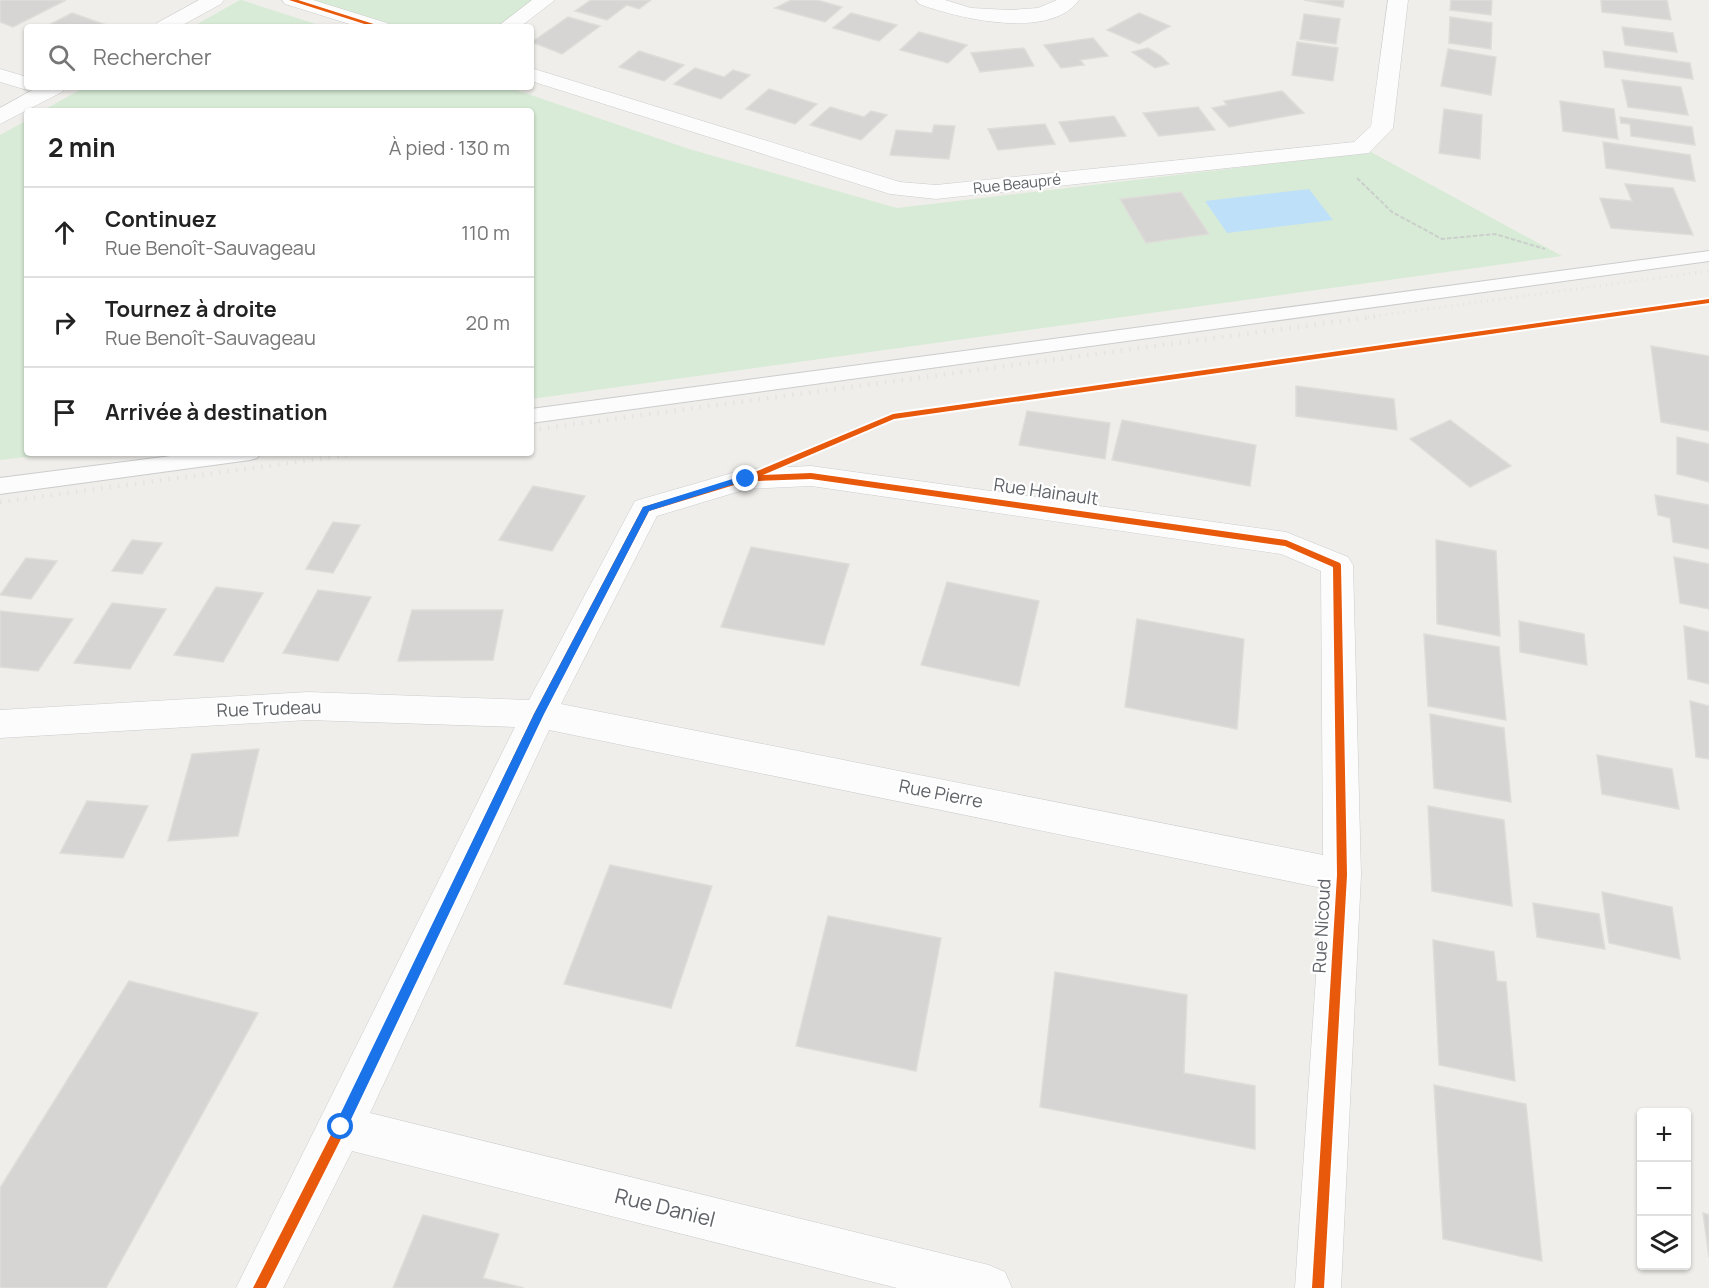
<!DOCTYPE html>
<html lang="fr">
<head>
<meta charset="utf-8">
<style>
  body { margin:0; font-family:Manrope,sans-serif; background:#f2f2f2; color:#222 }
  .controls { position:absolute; right:18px; bottom:18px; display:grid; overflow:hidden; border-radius:6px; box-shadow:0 2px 4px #0004 }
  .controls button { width:54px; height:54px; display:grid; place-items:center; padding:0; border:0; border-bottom:2px solid #e0e0e0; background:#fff; color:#222; font:30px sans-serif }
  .stop { position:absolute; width:18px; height:18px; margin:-14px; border:4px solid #1a73e8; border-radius:50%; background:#fff }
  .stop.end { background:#1a73e8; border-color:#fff; box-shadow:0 2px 6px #0008 }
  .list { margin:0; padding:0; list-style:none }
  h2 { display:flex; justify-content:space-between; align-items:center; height:78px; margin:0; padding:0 24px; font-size:26px }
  h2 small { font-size:20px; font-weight:400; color:#767676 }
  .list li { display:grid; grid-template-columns:39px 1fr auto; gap:18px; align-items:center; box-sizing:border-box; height:90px; padding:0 24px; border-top:2px solid #e0e0e0 }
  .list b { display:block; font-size:22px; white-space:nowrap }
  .list p { margin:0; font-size:20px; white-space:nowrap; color:#767676 }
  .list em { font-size:20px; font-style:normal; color:#767676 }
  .icon { flex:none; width:33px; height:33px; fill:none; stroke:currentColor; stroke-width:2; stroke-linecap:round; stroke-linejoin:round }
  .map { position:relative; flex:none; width:1709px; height:1288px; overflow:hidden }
  .search { position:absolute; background:#fff; box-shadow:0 2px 4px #0004; left:24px; top:24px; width:510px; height:66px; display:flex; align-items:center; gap:15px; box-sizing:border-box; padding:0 21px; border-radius:6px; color:#767676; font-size:22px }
  .panel { position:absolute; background:#fff; box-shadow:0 2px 4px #0004; left:24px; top:108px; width:510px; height:348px; border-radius:6px }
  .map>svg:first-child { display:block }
</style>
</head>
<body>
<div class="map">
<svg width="1709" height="1288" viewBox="0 0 1709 1288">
  <rect width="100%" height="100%" fill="#efeeea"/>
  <g fill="#d8ebd6">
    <polygon points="240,0 241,0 325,27 192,27"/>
    <polygon points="290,0 545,0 507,27 379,27"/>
    <polygon points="85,87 507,87 689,149 897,208 1371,152 1562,256 531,399 531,111 42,111"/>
    <polygon points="27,120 27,453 61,453 0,460 0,135"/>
  </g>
  <polygon fill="#bfe0f9" points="1309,189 1333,220 1227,233 1205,201"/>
  <g fill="#d6d5d3" stroke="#deddd9" stroke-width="1.5">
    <polygon points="0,0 66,0 13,27 0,22"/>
    <polygon points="591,0 651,0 639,9 627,5 607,20 575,11"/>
    <polygon points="791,0 817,0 842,7 825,22 775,8"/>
    <polygon points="1304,0 1344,0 1343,7"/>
    <polygon points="1451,0 1492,0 1491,15 1450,10"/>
    <polygon points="1601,0 1667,0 1671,20 1602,12"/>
    <polygon points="72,13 112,27 45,27"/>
    <polygon points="851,13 897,25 879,41 833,28"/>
    <polygon points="1139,13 1170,26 1139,44 1107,30"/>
    <polygon points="1304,14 1340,19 1336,44 1300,39"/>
    <polygon points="568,17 600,26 562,54 532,42"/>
    <polygon points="1450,17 1492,23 1491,49 1449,43"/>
    <polygon points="1622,27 1673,33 1677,52 1625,45"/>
    <polygon points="919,32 967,45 948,63 900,50"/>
    <polygon points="1093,38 1108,56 1080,60 1084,65 1061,68 1044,45"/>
    <polygon points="1297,42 1338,48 1333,81 1292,75"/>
    <polygon points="1024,48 1034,66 980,72 971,53"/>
    <polygon points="1148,48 1161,56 1169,64 1155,68 1132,52"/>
    <polygon points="1448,49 1496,57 1491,95 1441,86"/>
    <polygon points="639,51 684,65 664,81 619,67"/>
    <polygon points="1603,51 1690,63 1693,79 1605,67"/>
    <polygon points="695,68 724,77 733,70 750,75 721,99 674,84"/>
    <polygon points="1622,80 1681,87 1688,115 1628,107"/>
    <polygon points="769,89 817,104 795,124 746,109"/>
    <polygon points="1282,91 1304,113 1229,127 1212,108 1227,105 1224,101"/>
    <polygon points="1560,101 1614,109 1618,139 1563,131"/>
    <polygon points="830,107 864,117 871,111 887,115 861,140 810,125"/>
    <polygon points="1198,107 1215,130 1159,136 1143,113"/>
    <polygon points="1444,109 1482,115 1480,159 1439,153"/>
    <polygon points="1114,116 1126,136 1070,142 1059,122"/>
    <polygon points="1620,117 1692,127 1695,145 1631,136 1630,124 1621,123"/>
    <polygon points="1045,124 1055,144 998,150 988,129"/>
    <polygon points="934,125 955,126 949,159 890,155 896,130 932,133"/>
    <polygon points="1603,142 1690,155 1695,181 1606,168"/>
    <polygon points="1625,184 1673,188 1693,235 1611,228 1600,198 1632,201"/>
    <polygon points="1181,192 1209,234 1146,243 1120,199"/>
    <polygon points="1651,346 1709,356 1709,431 1661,422"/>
    <polygon points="1296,386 1394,399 1397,430 1296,416"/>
    <polygon points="1027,411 1110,423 1105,459 1019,445"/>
    <polygon points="1122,420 1256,445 1250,486 1112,460"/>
    <polygon points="1450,420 1511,466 1470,487 1410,439"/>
    <polygon points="1677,437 1709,444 1709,482 1677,474"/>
    <polygon points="533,486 585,496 552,551 499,540"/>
    <polygon points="1655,495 1709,505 1709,549 1673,542 1670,518 1658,515"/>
    <polygon points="333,522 360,525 333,573 306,569"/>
    <polygon points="132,540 162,543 142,574 112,571"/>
    <polygon points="1436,540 1496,551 1500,636 1437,624"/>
    <polygon points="751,547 849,564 824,645 721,627"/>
    <polygon points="1674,557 1709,564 1709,609 1680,603"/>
    <polygon points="26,558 57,561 31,599 0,595"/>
    <polygon points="947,582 1039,601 1019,686 921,665"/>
    <polygon points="216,587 263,593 223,662 174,655"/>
    <polygon points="318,590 371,597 338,661 283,653"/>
    <polygon points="112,603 166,609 130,669 74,663"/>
    <polygon points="412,610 503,610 493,660 398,661"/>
    <polygon points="0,611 73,619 38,671 0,667"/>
    <polygon points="1137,619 1244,639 1237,729 1125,707"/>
    <polygon points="1519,621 1584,634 1587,665 1520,652"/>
    <polygon points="1684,626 1709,632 1709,684 1688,679"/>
    <polygon points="1424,634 1499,647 1506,720 1428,706"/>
    <polygon points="1690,701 1709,706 1709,759 1696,757"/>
    <polygon points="1430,714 1504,728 1511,802 1434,788"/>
    <polygon points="259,749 238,836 168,841 192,754"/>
    <polygon points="1597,755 1672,769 1679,809 1602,794"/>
    <polygon points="87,801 148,806 123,858 60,853"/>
    <polygon points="1428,806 1504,820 1512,906 1432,891"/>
    <polygon points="610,865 712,886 671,1008 564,984"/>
    <polygon points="1602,892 1672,907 1680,959 1609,943"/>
    <polygon points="1533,903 1599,914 1605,949 1537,937"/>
    <polygon points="828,916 941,938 916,1071 796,1046"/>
    <polygon points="1433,940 1494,952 1497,981 1506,982 1515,1081 1439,1065"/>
    <polygon points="1055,972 1187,995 1184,1073 1255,1086 1255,1149 1040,1107"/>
    <polygon points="129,981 258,1013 106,1288 0,1288 0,1188"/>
    <polygon points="1434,1085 1526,1104 1542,1261 1443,1239"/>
    <polygon points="1703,1213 1709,1215 1709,1257"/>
    <polygon points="423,1215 499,1234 483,1278 524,1288 393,1288"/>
  </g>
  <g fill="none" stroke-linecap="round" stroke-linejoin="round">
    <g stroke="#cbcccc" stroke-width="2">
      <g id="lane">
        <polygon points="1709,251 1709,261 531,423 531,409"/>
        <polygon points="194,453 261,453 257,458 250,460 0,494 0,478"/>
      </g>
    </g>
    <g stroke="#cbcccc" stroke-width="1">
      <g id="street">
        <polygon points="199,0 224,0 221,4 179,27 154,27 157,23"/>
        <polygon points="282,0 313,0 387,23 390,27 359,27 285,4"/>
        <polygon points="532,0 555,0 520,27 497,27"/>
        <path d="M916 0H945L971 8 1009 10 1038 8 1057 0H1079C1050 41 957 18 919 4Z"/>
        <polygon points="1388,0 1408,0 1393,128 1369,153 936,199 890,194 531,81 531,68 900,182 936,185 1354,142 1371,126"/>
        <polygon points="0,69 27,77 27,87 36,87 27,90 0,82"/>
        <polygon points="38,87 65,87 62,92 0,124 0,108"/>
        <path d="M811 466 1286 532 1348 557 1353 565 1361 875 1341 1288H1295L1322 888 549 730 370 1113 989 1265 1005 1272 1012 1288H897L352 1151 283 1288H236L515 727 308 720 0 738V710L308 692 529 700 635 501 746 469ZM811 486 1281 554 1321 571 1323 855 561 704 657 516 747 489Z"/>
      </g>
    </g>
    <polyline stroke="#cacfcc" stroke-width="2" stroke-dasharray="4.5 2" stroke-linecap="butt" points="1357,178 1392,212 1442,239 1495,234 1545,249"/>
    <use href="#lane" fill="#fdfcfc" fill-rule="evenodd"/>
    <use href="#street" fill="#fdfcfc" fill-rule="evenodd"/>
    <polyline stroke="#e4e4e4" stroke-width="3" stroke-dasharray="1 5" stroke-linecap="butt" points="1368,317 1709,271"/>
    <g stroke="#e4e4e4" stroke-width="4.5" stroke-dasharray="1.5 7" stroke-linecap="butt">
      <polyline points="531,430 1379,316"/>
      <polyline points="0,502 363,453"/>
    </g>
    <g stroke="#fff" stroke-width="4">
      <g id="cycleway">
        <polygon points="289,0 298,0 383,27 374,27"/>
        <polygon points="1709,299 1709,303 894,419 763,475 811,473 1286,540 1340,563 1341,565 1347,875 1324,1288 1312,1288 1337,875 1333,567 1285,546 811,479 758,481 754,479 649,511 543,715 345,1131 266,1288 253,1288 337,1123 534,714 643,507 743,477 893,414"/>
      </g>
    </g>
    <use href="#cycleway" fill="#e8590c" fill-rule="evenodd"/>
  </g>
  <polygon fill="#1a73e8" points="742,476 750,479 649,511 544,714 345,1132 336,1132 336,1123 534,714 643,507"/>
  <g text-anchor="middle" stroke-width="4.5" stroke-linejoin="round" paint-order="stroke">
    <g font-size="15" fill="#5f6368" stroke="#fff">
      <text transform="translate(1017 184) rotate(-6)" y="5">Rue Beaupré</text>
    </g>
    <g font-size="18" fill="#5f6368" stroke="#fff">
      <text transform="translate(1046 492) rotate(8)" y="6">Rue Hainault</text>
      <text transform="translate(269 709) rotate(-2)" y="6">Rue Trudeau</text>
      <text transform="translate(941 794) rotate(11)" y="6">Rue Pierre</text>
      <text transform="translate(1322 926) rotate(-87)" y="6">Rue Nicoud</text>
    </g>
    <g font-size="21" fill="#5f6368" stroke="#fff">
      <text transform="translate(665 1208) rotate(14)" y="7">Rue Daniel</text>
    </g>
  </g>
</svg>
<div class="controls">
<button>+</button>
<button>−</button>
<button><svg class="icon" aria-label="layers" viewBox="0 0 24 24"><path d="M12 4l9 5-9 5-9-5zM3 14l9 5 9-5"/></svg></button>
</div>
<div class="stop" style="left:341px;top:1127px"></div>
<div class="stop end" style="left:746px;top:479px"></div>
<div class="search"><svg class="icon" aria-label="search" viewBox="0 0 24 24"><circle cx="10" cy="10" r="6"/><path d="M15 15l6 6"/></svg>Rechercher</div>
<section class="panel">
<h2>2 min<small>À pied · 130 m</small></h2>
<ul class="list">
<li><svg class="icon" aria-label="ahead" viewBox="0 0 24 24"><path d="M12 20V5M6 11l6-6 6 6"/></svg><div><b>Continuez</b><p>Rue Benoît-Sauvageau</p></div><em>110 m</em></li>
<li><svg class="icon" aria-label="right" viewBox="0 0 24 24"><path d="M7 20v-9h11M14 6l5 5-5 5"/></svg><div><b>Tournez à droite</b><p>Rue Benoît-Sauvageau</p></div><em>20 m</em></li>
<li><svg class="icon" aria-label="arrive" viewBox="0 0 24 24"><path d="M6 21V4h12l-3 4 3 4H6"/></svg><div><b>Arrivée à destination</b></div></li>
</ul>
</section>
</div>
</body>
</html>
